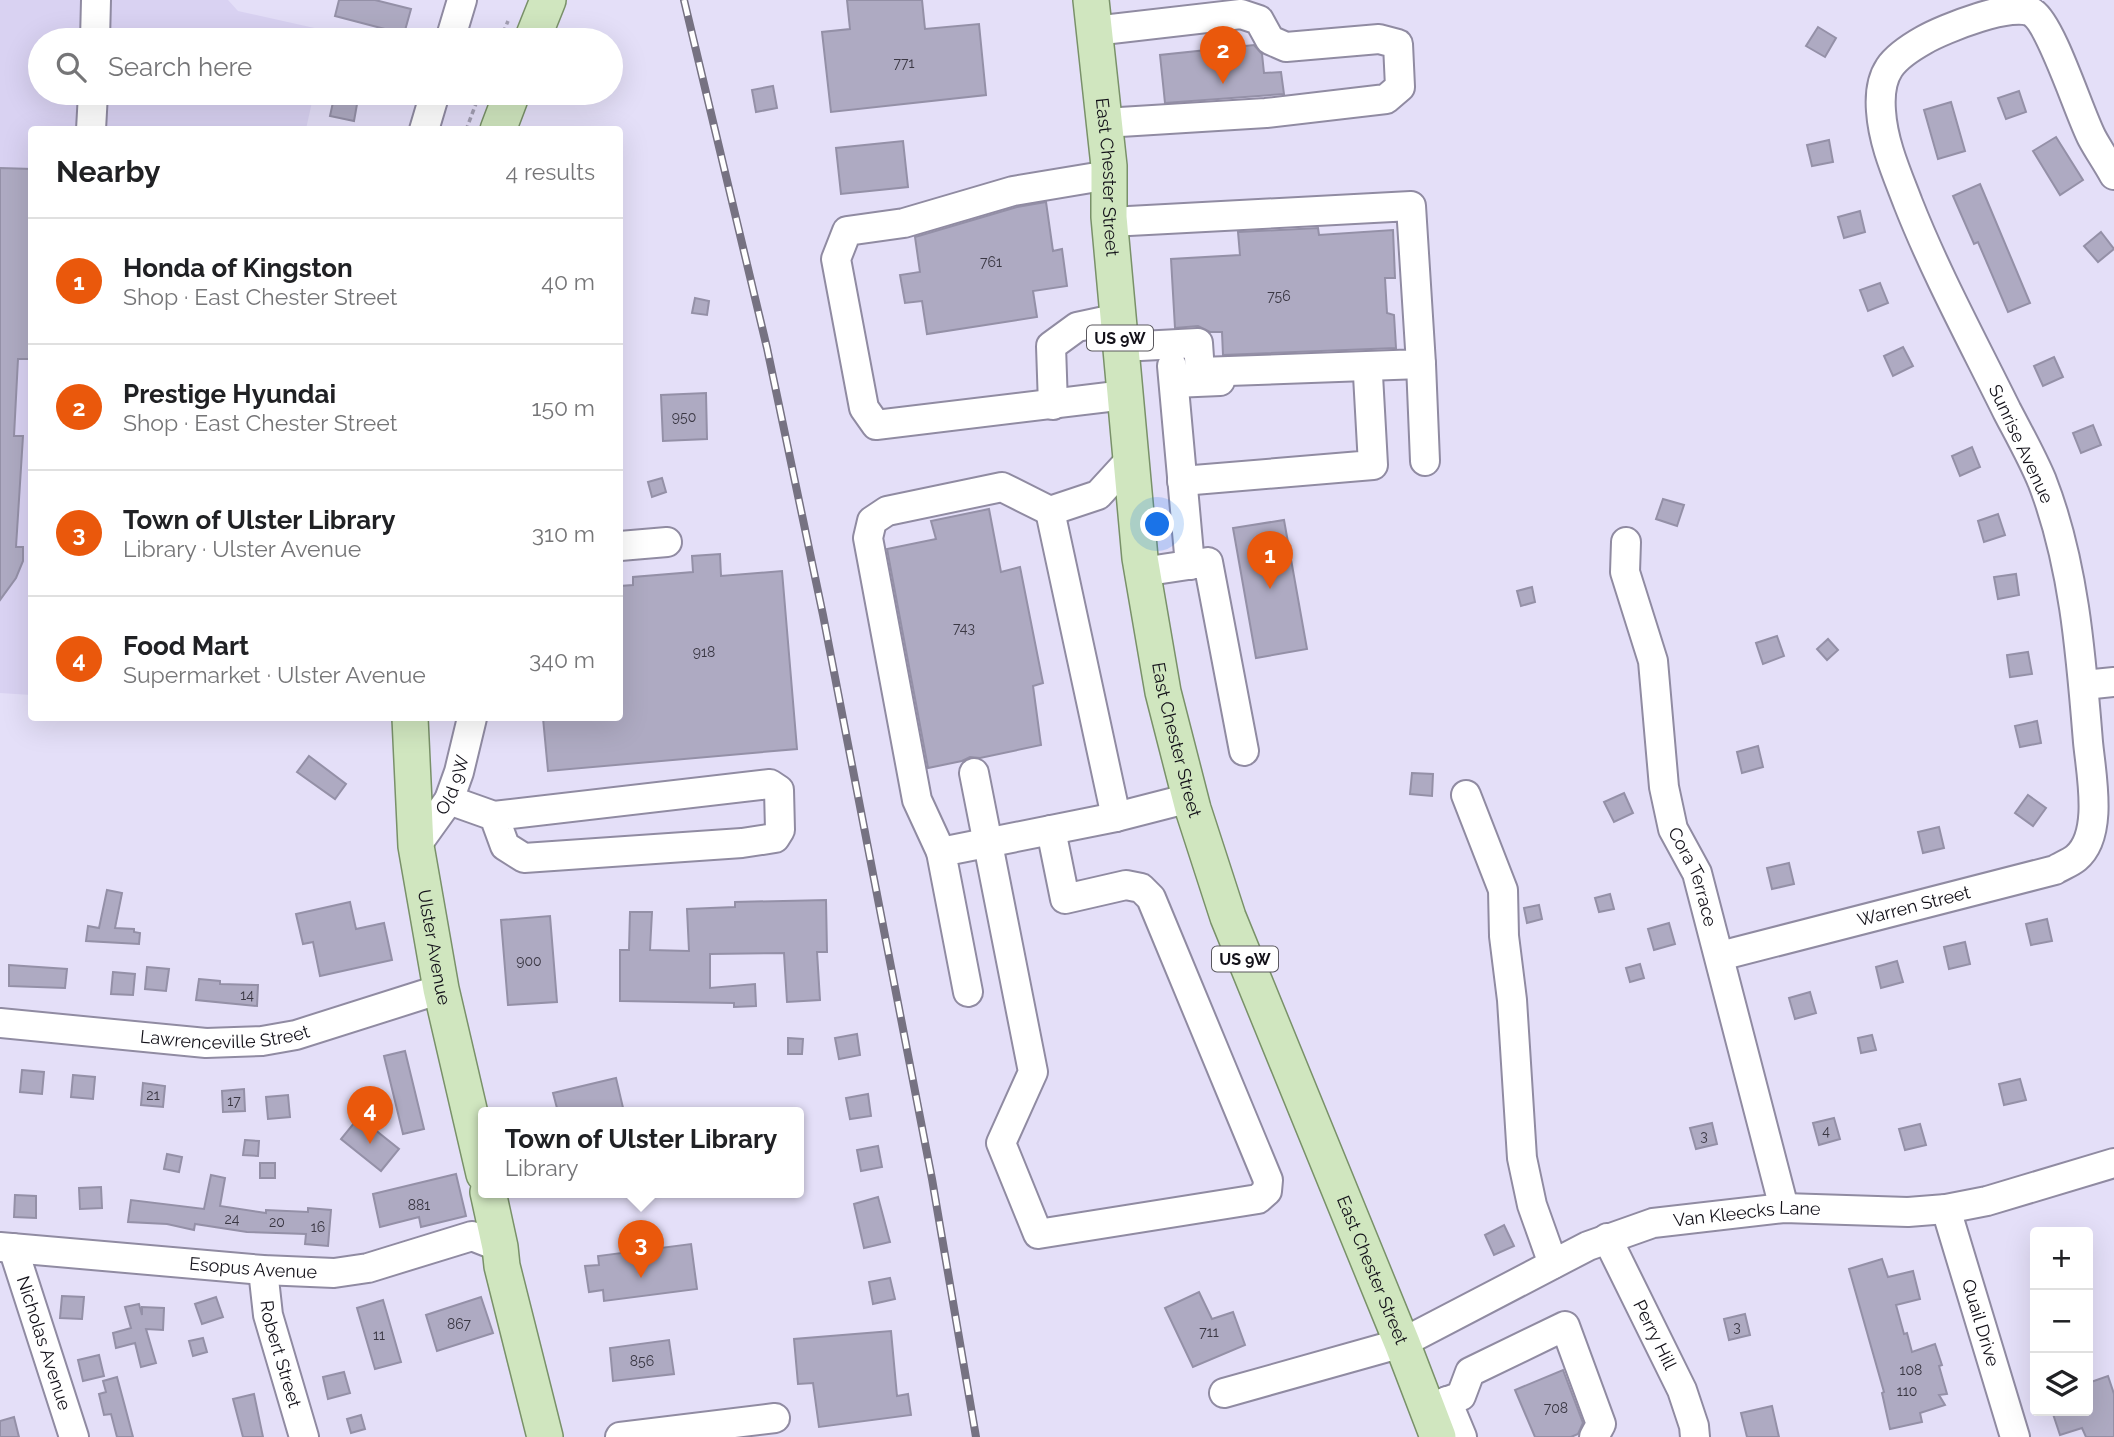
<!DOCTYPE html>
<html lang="en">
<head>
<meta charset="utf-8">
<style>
  body { margin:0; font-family:Raleway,sans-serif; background:#f6f6f6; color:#202124 }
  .controls { position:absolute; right:21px; bottom:21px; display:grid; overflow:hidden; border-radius:7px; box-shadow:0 7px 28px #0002 }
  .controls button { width:63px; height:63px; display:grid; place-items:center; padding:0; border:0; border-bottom:2px solid #e0e0e0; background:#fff; color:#202124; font:35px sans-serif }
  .you { position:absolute; left:1158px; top:525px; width:24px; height:24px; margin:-18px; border:5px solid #fff; border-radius:50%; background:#1a73e8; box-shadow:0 0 0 10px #1a73e833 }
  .badge { display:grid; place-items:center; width:46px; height:46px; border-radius:50%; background:#ea580c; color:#fff; font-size:23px; font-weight:700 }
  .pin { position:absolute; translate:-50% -58px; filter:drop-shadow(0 2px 4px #0008) }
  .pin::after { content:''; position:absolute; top:37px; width:24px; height:21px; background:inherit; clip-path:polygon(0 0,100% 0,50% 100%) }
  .popup { position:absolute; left:478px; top:1107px; width:326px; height:91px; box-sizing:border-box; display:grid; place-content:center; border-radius:7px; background:#fff; filter:drop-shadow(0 2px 5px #0005); font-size:23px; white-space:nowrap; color:#757577 }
  .popup b { font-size:26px; color:#202124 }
  .popup::after { content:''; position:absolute; left:50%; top:100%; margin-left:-14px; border:14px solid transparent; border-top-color:#fff }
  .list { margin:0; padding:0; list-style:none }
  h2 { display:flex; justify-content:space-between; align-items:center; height:91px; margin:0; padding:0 28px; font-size:30px }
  h2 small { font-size:23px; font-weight:400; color:#757577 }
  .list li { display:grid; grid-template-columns:46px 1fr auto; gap:21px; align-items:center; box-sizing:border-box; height:126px; padding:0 28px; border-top:2px solid #e0e0e0 }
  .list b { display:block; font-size:26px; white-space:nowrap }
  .list p { margin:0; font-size:23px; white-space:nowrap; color:#757577 }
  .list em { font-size:23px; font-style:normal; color:#757577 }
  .icon { flex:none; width:38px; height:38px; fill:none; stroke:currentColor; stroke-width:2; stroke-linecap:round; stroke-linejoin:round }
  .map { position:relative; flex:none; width:2114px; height:1437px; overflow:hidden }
  .search { position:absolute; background:#fff; box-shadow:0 7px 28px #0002; left:28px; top:28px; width:595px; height:77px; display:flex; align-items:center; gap:18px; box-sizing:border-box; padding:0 24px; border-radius:38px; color:#757577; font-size:26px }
  .panel { position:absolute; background:#fff; box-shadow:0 7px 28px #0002; left:28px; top:126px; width:595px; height:595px; border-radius:7px }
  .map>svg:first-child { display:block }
</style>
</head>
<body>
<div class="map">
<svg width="2114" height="1437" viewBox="0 0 2114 1437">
  <rect width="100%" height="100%" fill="#e4dff8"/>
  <polygon fill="#d9d2f2" points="0,0 228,0 238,11 328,31 326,40 40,40 40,93 314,93 306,129 32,130 31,695 0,693"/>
  <g fill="#aeaac2" stroke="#9490a7" stroke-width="2">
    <polygon points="339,0 375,0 411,9 404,34 335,16"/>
    <polygon points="847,0 922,0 925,29 979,24 986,95 831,112 822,32 850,29"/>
    <polygon points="1818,27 1836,38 1825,57 1806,46"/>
    <polygon points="1254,45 1262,54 1264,73 1281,72 1284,94 1165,103 1160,55"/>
    <polygon points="773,86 777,108 756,112 752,90"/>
    <polygon points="2019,91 2026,112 2006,119 1998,98"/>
    <polygon points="335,93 359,93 354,121 330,116"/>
    <polygon points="1951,102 1965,151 1938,159 1924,110"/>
    <polygon points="2056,137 2083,180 2060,195 2033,151"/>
    <polygon points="1829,140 1833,162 1812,166 1807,145"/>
    <polygon points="903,141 908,187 841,194 836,148"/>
    <polygon points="0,168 32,169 32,359 18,359 14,436 23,436 16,547 23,547 23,561 16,578 0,600"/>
    <polygon points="1980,184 2030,303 2008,312 1978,242 1974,244 1953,196"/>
    <polygon points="1046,202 1053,251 1062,249 1067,286 1033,291 1037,317 927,334 922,301 905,303 900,275 920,272 915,237 1017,207"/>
    <polygon points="1860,211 1865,232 1844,238 1838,217"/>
    <polygon points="1318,228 1319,235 1393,230 1395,278 1385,278 1387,313 1394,315 1396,348 1223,355 1222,332 1210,332 1198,326 1175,328 1171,259 1240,255 1238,232"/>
    <polygon points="2101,232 2114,249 2098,262 2084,246"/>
    <polygon points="1880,283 1888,303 1868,311 1860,290"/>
    <polygon points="695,298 709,301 707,315 692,313"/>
    <polygon points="1903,347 1913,366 1893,376 1884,356"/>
    <polygon points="2054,357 2063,377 2043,386 2034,366"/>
    <polygon points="706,393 707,439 663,441 661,395"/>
    <polygon points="2093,425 2101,445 2081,453 2073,433"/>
    <polygon points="1972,447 1980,467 1960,476 1952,456"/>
    <polygon points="662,478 666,492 652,497 648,482"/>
    <polygon points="1663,499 1684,505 1677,526 1656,519"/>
    <polygon points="989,509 1001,572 1020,567 1043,683 1033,686 1041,745 980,758 970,757 962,761 928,768 887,549 936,539 931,521"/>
    <polygon points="1998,514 2005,535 1984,542 1978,521"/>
    <polygon points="1284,520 1307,649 1256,658 1233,528"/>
    <polygon points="720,554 721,576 782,571 797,749 548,771 543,718 620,718 620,586 633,585 633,577 693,572 692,556"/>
    <polygon points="2016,574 2019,595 1998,599 1994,577"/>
    <polygon points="1532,587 1535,602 1521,606 1517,591"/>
    <polygon points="1777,636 1784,656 1763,664 1756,643"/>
    <polygon points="1828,639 1838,650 1827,660 1817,649"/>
    <polygon points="2028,652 2032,674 2010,677 2007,655"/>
    <polygon points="2037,721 2041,743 2020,747 2015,726"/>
    <polygon points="1758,746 1763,767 1742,773 1737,752"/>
    <polygon points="309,756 346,784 335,799 297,772"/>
    <polygon points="1412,773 1433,774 1432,796 1410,794"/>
    <polygon points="1624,793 1633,813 1614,822 1604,802"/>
    <polygon points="2028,795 2046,808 2033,826 2015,813"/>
    <polygon points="1939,827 1944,848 1923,853 1918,832"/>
    <polygon points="1789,863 1794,884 1772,889 1767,868"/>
    <polygon points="107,890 122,893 115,928 134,929 134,932 140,933 139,944 86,941 88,926 99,928"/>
    <polygon points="1610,894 1614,909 1599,912 1595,898"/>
    <polygon points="826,900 827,952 817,952 820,1000 787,1002 784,953 710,954 710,988 755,984 756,1006 734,1007 734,1003 620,1001 620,950 629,950 630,912 652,912 650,950 689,951 687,909 735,907 735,902"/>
    <polygon points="350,902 356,929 384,923 392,960 320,976 313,942 303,944 296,914"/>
    <polygon points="1539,905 1542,919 1527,923 1524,908"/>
    <polygon points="550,916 557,1002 508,1005 501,920"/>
    <polygon points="2047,919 2052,941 2031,945 2026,924"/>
    <polygon points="1669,923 1675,944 1654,950 1648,929"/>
    <polygon points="1965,942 1970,964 1949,969 1944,947"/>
    <polygon points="1897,961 1903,982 1881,988 1876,967"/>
    <polygon points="1640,964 1644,978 1630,982 1626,968"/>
    <polygon points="9,965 67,969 65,988 9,986"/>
    <polygon points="147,967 169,969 166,991 145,989"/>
    <polygon points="113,972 135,974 133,995 111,994"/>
    <polygon points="199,979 220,981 220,984 258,985 257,1006 196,1000"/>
    <polygon points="1810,992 1816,1013 1795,1019 1789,998"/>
    <polygon points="857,1034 860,1055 839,1059 835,1038"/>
    <polygon points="1872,1035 1876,1050 1861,1053 1858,1038"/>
    <polygon points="788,1038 803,1039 802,1054 788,1054"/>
    <polygon points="405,1051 424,1129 403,1134 384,1056"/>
    <polygon points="22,1070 44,1072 42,1094 20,1092"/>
    <polygon points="73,1075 95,1077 93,1099 71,1097"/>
    <polygon points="616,1078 624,1112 558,1112 553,1093"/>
    <polygon points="2020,1079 2026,1100 2004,1105 1999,1084"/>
    <polygon points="143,1083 165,1086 163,1107 141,1105"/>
    <polygon points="244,1089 245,1111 223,1112 222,1091"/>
    <polygon points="868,1094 871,1116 850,1119 846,1098"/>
    <polygon points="288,1095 290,1117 268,1119 266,1097"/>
    <polygon points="359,1117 399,1149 381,1171 341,1139"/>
    <polygon points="1834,1118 1840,1139 1819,1145 1813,1123"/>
    <polygon points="1712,1123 1717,1144 1696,1149 1690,1128"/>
    <polygon points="1920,1124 1926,1145 1905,1150 1899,1129"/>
    <polygon points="245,1140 259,1141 258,1156 243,1155"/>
    <polygon points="878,1146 882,1167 861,1171 857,1150"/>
    <polygon points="167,1154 182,1157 179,1172 164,1169"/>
    <rect x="260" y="1163" width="15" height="15"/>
    <polygon points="456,1174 466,1216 421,1227 419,1217 380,1227 373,1194"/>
    <polygon points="211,1175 225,1178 220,1206 266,1213 266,1210 308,1212 308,1208 331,1210 328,1246 305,1244 306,1234 247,1232 195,1224 194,1230 167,1224 128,1222 131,1200 204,1209"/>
    <polygon points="101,1187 102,1208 80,1209 79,1188"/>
    <polygon points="15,1195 36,1196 36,1218 14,1217"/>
    <polygon points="878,1197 890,1242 864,1248 854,1204"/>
    <polygon points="1504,1225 1514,1246 1494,1255 1485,1235"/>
    <polygon points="691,1244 697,1289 604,1301 603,1290 589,1292 585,1266 599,1265 598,1256"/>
    <polygon points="1882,1259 1888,1277 1913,1271 1920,1299 1896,1305 1904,1334 1907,1333 1912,1352 1935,1344 1942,1365 1939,1366 1947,1394 1939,1395 1945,1405 1920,1413 1922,1422 1890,1429 1882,1393 1884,1392 1849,1269"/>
    <polygon points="890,1278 895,1299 873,1304 869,1282"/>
    <polygon points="1199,1292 1212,1319 1233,1312 1245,1345 1193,1367 1165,1308"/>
    <polygon points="62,1296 84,1297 82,1319 60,1318"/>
    <polygon points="216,1297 223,1317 202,1324 195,1304"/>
    <polygon points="481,1297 493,1333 437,1351 426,1315"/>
    <polygon points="383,1300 401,1362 375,1369 357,1308"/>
    <polygon points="139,1304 142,1315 142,1307 164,1308 163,1330 146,1329 156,1363 141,1367 135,1343 116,1348 113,1333 131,1328 125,1307"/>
    <polygon points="1745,1314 1750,1335 1729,1340 1724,1319"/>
    <polygon points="891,1331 897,1396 908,1394 911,1415 819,1427 813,1383 798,1384 794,1339"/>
    <polygon points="203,1338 207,1352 193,1356 189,1341"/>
    <polygon points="669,1340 674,1374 613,1381 610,1348"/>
    <polygon points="99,1355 104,1376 83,1381 78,1360"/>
    <polygon points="1563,1370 1583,1423 1578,1434 1571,1437 1535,1437 1515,1390"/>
    <polygon points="344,1372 350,1393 328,1399 323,1377"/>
    <polygon points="2108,1376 2114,1394 2114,1437 2086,1437 2082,1428 2060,1435 2052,1411 2088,1411 2088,1383"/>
    <polygon points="117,1377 124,1403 133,1437 117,1437 111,1414 104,1415 99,1394 106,1392 103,1381"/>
    <polygon points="254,1394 263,1437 243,1437 233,1399"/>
    <polygon points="1772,1406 1779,1437 1747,1437 1741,1413"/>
    <polygon points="361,1415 365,1429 351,1433 347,1419"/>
    <polygon points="14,1417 19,1437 0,1437 0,1421"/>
  </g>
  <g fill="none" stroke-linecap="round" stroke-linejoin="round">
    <g stroke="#908ba2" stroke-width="32">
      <g id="minor">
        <polyline points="1094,31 1241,14 1259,20 1270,40 1286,47 1379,39 1398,44 1400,87 1386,99 1266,113 1104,123"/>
        <polyline points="95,40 96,0"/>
        <polyline points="450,40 462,0"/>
        <polyline points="91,130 93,93"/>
        <polyline points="424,130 435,93"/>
        <polyline points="1109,175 1013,191 904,223 847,231 836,259 864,408 876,425 1125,395"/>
        <polyline points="1110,222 1411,206 1421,364 1200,372 1198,343 1121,347"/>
        <polyline points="1421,364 1425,461"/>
        <polyline points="1172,366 1190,565"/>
        <polyline points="1174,383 1220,381"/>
        <polyline points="1053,405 1051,346 1077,327 1119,318"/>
        <polyline points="1182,481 1373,465 1368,375"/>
        <polyline points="1050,511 1116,817"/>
        <path id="s1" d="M1626 542 1625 572 1653 661 1664 787 1673 829 1697 873 1784 1208"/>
        <polyline points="620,546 667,542"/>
        <polyline points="1142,572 1208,562 1244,751"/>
        <polyline points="2084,685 2114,682"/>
        <polyline points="974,773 1033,1072 1001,1143 1038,1234 1258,1199 1267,1191 1268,1180 1151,898 1141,888 1126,885 1065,899 1051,830"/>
        <polyline points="1466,795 1503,890 1504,936 1512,1000 1522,1158 1532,1205 1553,1264"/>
        <polyline points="449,800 494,816 770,784 779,790 780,830 775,838 742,843 524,858 505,846 494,816"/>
        <path id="s2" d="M416 846 449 800 459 772 472 718"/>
        <polyline points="941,852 917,800 868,538 872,521 887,511 1002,487 1050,511 1098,495 1131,459"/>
        <path id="s3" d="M1720 956 2055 870C2061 866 2070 863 2076 858 2104 835 2091 774 2088 742 2081 655 2074 563 2042 481 2032 457 2019 434 2007 411 1973 342 1936 274 1908 203 1897 174 1883 143 1881 111 1878 72 1892 58 1924 40 1943 29 2015 0 2033 13 2052 26 2079 113 2092 138 2099 151 2107 162 2114 175"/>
        <polyline points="968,992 941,852 1116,817 1190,798"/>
        <path id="s4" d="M0 1023 206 1043 262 1041 296 1035 441 989"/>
        <path id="s5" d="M1946 1209 2015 1437"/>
        <path id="s6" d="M1607 1238 1682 1390 1694 1426 1695 1437"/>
        <path id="s7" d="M0 1247 263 1270 334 1273 368 1268 472 1236 500 1247"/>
        <path id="s8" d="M13 1248 74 1437"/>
        <path id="s9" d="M263 1270 268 1315 304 1437"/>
        <path id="s10" d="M1224 1393 1402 1343 1588 1246 1653 1223 1784 1208 1908 1212 1946 1209 1987 1201 2114 1163"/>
        <polyline points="1447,1401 1462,1437"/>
        <polyline points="1427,1409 1461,1396 1470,1372 1565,1326 1601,1424 1594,1437"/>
        <polyline points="620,1437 775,1418"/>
      </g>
    </g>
    <g stroke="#799169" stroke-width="38">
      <g id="major">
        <path id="s11" d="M1091 0 1109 166V217L1140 558 1163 692 1193 809 1228 917 1402 1343 1438 1437"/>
        <polyline points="532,40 548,0"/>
        <polyline points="498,130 512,93"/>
        <path id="s12" d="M410 718 416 846 441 989 484 1174"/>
        <polyline points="488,1192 500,1247 502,1266 545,1437"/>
      </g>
    </g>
    <g stroke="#a39fb3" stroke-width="3.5" stroke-dasharray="5 3.5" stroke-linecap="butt">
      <polyline points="500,40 508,21"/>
      <polyline points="466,130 480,93"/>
    </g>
    <use href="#minor" stroke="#fff" stroke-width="28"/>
    <use href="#major" stroke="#d0e6bf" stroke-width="35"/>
    <g stroke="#767282" stroke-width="8">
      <polyline id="rail" points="684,0 767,348 823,615 932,1179 976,1437"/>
    </g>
    <use href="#rail" stroke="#fff" stroke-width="5" stroke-dasharray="16" stroke-linecap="butt"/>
  </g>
  <g text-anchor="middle" stroke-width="7" stroke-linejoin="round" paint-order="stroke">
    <g font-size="14" fill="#3a3743">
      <text x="904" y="68">771</text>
      <text x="991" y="267">761</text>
      <text x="1279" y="301">756</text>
      <text x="684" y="422">950</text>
      <text x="964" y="633">743</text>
      <text x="704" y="657">918</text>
      <text x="529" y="966">900</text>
      <text x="247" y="1000">14</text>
      <text x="153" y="1100">21</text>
      <text x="234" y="1106">17</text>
      <text x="1826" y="1136">4</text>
      <text x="1704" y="1141">3</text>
      <text x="419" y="1210">881</text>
      <text x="232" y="1224">24</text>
      <text x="277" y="1227">20</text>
      <text x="318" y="1232">16</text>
      <text x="459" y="1329">867</text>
      <text x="1737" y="1332">3</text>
      <text x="1209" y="1337">711</text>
      <text x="379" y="1340">11</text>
      <text x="642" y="1366">856</text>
      <text x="1911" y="1375">108</text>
      <text x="1907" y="1396">110</text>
      <text x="1556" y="1413">708</text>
    </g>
    <g fill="#fff" stroke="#5a585e" stroke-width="2">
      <rect x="1087" y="325.5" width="66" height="25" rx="5"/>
      <rect x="1212" y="946.5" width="66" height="25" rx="5"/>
    </g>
    <g font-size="16" font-weight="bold" fill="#131119">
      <text x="1120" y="344">US 9W</text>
      <text x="1245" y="965">US 9W</text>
    </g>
    <g font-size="18" fill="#131119" stroke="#fff">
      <text dy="6" stroke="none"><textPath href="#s11" startOffset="178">East Chester Street</textPath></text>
      <text transform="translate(2021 444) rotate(65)" y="6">Sunrise Avenue</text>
      <text dy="6" stroke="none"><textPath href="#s11" startOffset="746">East Chester Street</textPath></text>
      <text dy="6" stroke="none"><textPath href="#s2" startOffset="72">Old 9W</textPath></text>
      <text dy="6" stroke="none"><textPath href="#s1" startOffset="345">Cora Terrace</textPath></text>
      <text dy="6" stroke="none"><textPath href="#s3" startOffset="200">Warren Street</textPath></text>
      <text dy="6" stroke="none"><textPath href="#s12" startOffset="231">Ulster Avenue</textPath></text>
      <text dy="6" stroke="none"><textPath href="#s4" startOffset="226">Lawrenceville Street</textPath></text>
      <text dy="6" stroke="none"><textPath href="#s10" startOffset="558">Van Kleecks Lane</textPath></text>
      <text dy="6" stroke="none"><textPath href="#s7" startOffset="254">Esopus Avenue</textPath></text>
      <text dy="6" stroke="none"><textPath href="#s11" startOffset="1312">East Chester Street</textPath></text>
      <text dy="6" stroke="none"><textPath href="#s5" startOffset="119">Quail Drive</textPath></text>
      <text dy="6" stroke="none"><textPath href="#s6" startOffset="108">Perry Hill</textPath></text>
      <text dy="6" stroke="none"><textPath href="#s8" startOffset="100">Nicholas Avenue</textPath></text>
      <text dy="6" stroke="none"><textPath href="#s9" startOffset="86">Robert Street</textPath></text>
    </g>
  </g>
</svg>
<div class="controls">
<button>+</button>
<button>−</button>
<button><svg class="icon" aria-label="layers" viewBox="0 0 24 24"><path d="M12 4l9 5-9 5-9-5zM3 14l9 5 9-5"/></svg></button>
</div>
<div class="you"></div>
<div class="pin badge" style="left:1270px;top:589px">1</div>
<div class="pin badge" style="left:1223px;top:84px">2</div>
<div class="pin badge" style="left:641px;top:1278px">3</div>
<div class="popup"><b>Town of Ulster Library</b>Library</div>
<div class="pin badge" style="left:370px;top:1144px">4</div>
<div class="search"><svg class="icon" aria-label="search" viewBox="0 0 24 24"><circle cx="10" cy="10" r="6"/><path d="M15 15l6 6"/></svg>Search here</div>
<section class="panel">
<h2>Nearby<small>4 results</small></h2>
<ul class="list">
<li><span class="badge">1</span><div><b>Honda of Kingston</b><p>Shop · East Chester Street</p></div><em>40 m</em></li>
<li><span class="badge">2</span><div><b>Prestige Hyundai</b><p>Shop · East Chester Street</p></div><em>150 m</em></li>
<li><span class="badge">3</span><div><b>Town of Ulster Library</b><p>Library · Ulster Avenue</p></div><em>310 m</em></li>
<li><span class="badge">4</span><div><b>Food Mart</b><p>Supermarket · Ulster Avenue</p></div><em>340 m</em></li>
</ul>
</section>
</div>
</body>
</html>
